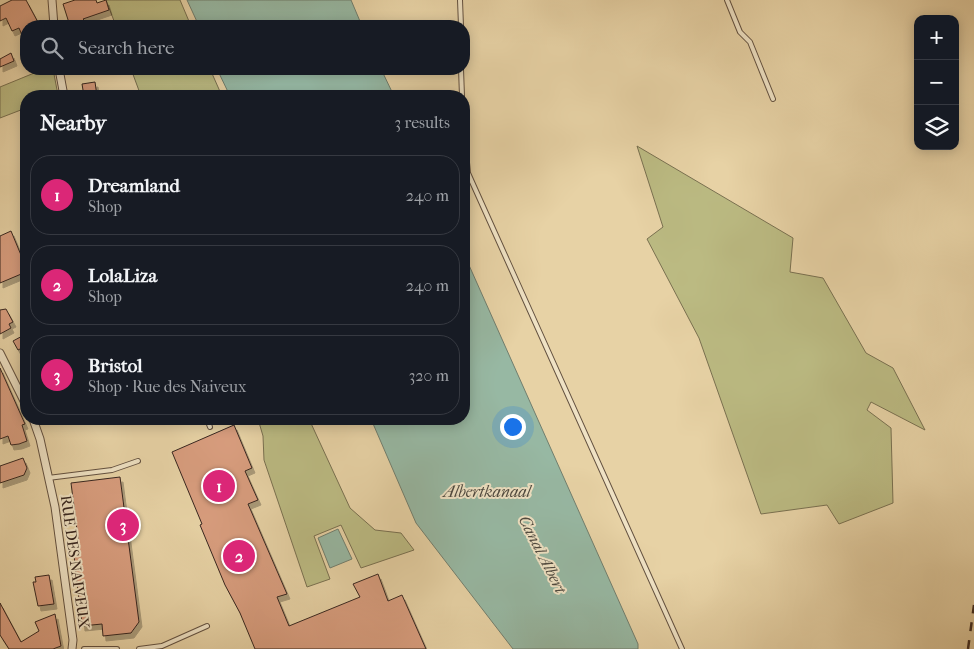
<!DOCTYPE html>
<html lang="en">
<head>
<meta charset="utf-8">
<style>
  body { margin:0; font-family:"IM FELL French Canon",serif; background:#242831; color:#f1f3f6 }
  .controls { position:absolute; right:15px; top:15px; display:grid; overflow:hidden; border-radius:10px; box-shadow:0 2px 12px #0003 }
  .controls button { width:45px; height:45px; display:grid; place-items:center; padding:0; border:0; border-bottom:1px solid #363941; background:#171b24; color:#f1f3f6; font:25px sans-serif }
  .you { position:absolute; left:512px; top:426px; width:18px; height:18px; margin:-12px; border:4px solid #fff; border-radius:50%; background:#1a73e8; box-shadow:0 0 0 8px #1a73e833 }
  .badge { display:grid; place-items:center; width:32px; height:32px; border-radius:50%; background:#db2777; color:#fff; font-size:16px; font-weight:700 }
  .pin { position:absolute; translate:-50% -50%; border:2px solid #fff; box-shadow:0 1px 5px #0006 }
  .list { margin:0; padding:0; list-style:none }
  h2 { display:flex; justify-content:space-between; align-items:center; height:65px; margin:0; padding:0 20px; font-size:21px }
  h2 small { font-size:16px; font-weight:400; color:#9ea1a6 }
  .list li { display:grid; grid-template-columns:32px 1fr auto; gap:15px; align-items:center; box-sizing:border-box; height:80px; margin:0 10px 10px; padding:0 10px; border:1px solid #363941; border-radius:20px }
  .list b { display:block; font-size:19px; white-space:nowrap }
  .list p { margin:0; font-size:16px; white-space:nowrap; color:#9ea1a6 }
  .list em { font-size:16px; font-style:normal; color:#9ea1a6 }
  .icon { flex:none; width:28px; height:28px; fill:none; stroke:currentColor; stroke-width:2; stroke-linecap:round; stroke-linejoin:round }
  .map { position:relative; flex:none; width:974px; height:649px; overflow:hidden }
  .search { position:absolute; background:#171b24; box-shadow:0 2px 12px #0003; left:20px; top:20px; width:450px; height:55px; display:flex; align-items:center; gap:12px; box-sizing:border-box; padding:0 18px; border-radius:20px; color:#9ea1a6; font-size:19px }
  .panel { position:absolute; background:#171b24; box-shadow:0 2px 12px #0003; left:20px; top:90px; width:450px; height:335px; border-radius:20px }
  .map>svg:first-child { display:block }
</style>
</head>
<body>
<div class="map">
<svg width="974" height="649" viewBox="0 0 974 649">
  <defs>
    <filter id="shadow"><feDropShadow dx="3" dy="5" stdDeviation="0" flood-color="#0004"/></filter>
  </defs>
  <rect width="100%" height="100%" fill="#e7d2a5"/>
  <filter id="stains"><feTurbulence type="fractalNoise" baseFrequency=".004" numOctaves="4"/><feColorMatrix values="0 0 0 0 .2 0 0 0 0 .09 0 0 0 0 .02 0 0 0 .5 -.17"/></filter>
  <radialGradient id="worn" r=".72"><stop offset=".6" stop-color="#630" stop-opacity="0"/><stop offset="1" stop-color="#630" stop-opacity=".3"/></radialGradient>
  <g fill="#bbba82" stroke="#797050">
    <polygon points="106,0 180,0 191,26 116,26"/>
    <polygon points="44,69 53,69 58,95 26,96 26,108 0,118 0,87"/>
    <polygon points="131,69 210,69 222,96 141,96"/>
    <polygon points="637,146 793,238 790,272 823,278 866,353 893,368 925,430 871,402 867,410 891,428 893,503 839,524 827,505 761,514 699,338 647,239 663,227"/>
    <polygon points="258,419 309,419 350,508 375,530 401,533 414,550 361,568 341,525 314,536 330,579 307,587 264,460 263,436"/>
  </g>
  <g fill="#97b8a3" stroke="#717e6e">
    <polygon points="187,0 351,0 362,26 199,26"/>
    <polygon points="217,69 381,69 394,96 230,96"/>
    <polygon points="464,254 638,644 638,649 513,649 416,523 371,419 464,419"/>
    <polygon points="338,529 352,559 330,568 318,538"/>
  </g>
  <g fill="#d89d7e" stroke="#37261f" filter="url(#shadow)">
    <polygon points="12,0 26,0 40,26 26,26 26,45 19,28 12,31 6,18 0,21 0,6"/>
    <polygon points="75,0 96,0 97,3 106,0 109,10 83,19 84,20 78,22 80,26 70,26 63,4"/>
    <polygon points="11,53 14,61 0,67 0,59"/>
    <polygon points="95,82 97,96 84,96 82,84"/>
    <polygon points="11,231 26,267 26,272 0,283 0,236"/>
    <polygon points="6,309 13,322 9,324 11,328 0,334 0,310"/>
    <polygon points="26,334 26,346 18,350 13,341"/>
    <polygon points="0,368 25,424 22,425 27,441 19,444 11,445 8,436 0,439"/>
    <polygon points="234,425 252,468 245,471 258,500 248,504 287,594 277,597 289,626 360,597 353,584 378,574 388,601 402,595 426,649 255,649 240,613 225,585 200,525 202,524 172,452"/>
    <polygon points="23,458 27,468 24,475 0,483 0,466"/>
    <polygon points="120,477 139,622 131,633 103,636 102,624 82,626 80,604 86,602 86,599 79,600 73,547 79,546 71,483"/>
    <polygon points="49,575 54,604 38,606 33,582 36,582 35,577"/>
    <polygon points="0,603 21,642 39,631 35,622 55,614 61,646 53,649 9,649 0,635"/>
  </g>
  <g fill="none" stroke-linecap="round" stroke-linejoin="round">
    <g stroke="#635140" stroke-width="6">
      <g id="service">
        <polyline points="460,0 461,26"/>
        <polyline points="727,0 740,32 750,42 773,99"/>
        <polyline points="461,69 462,96"/>
        <polyline points="464,131 468,173 682,649"/>
        <polyline points="207,419 210,427"/>
        <polyline points="48,478 112,470 138,461"/>
        <polyline points="84,649 117,649"/>
        <polyline points="139,649 162,646 207,626"/>
      </g>
    </g>
    <g stroke="#635140" stroke-width="9">
      <g id="minor">
        <polyline points="52,0 54,26"/>
        <polyline points="59,69 64,96"/>
        <polyline points="0,353 26,405"/>
        <polyline points="33,419 40,439 55,507 73,640 72,649"/>
      </g>
    </g>
    <use href="#service" stroke="#efe2c4" stroke-width="4"/>
    <use href="#minor" stroke="#efe2c4" stroke-width="7"/>
    <polyline stroke="#37261f" stroke-width="2.5" stroke-dasharray="9 9" stroke-linecap="butt" points="968,649 974,605"/>
  </g>
  <g text-anchor="middle" stroke-width="4" stroke-linejoin="round" paint-order="stroke">
    <g font-size="15" fill="#37261f" stroke="#efe2c4">
      <text transform="translate(75 562) rotate(82)" y="5">RUE DES NAIVEUX</text>
    </g>
    <g font-size="16" font-style="italic" fill="#4f4a40" stroke="#efe2c4">
      <text x="487" y="497">Albertkanaal</text>
      <text transform="translate(543 554) rotate(63)" y="6">Canal Albert</text>
    </g>
  </g>
  <rect width="100%" height="100%" filter="url(#stains)"/>
  <rect width="100%" height="100%" fill="url(#worn)"/>
</svg>
<div class="controls">
<button>+</button>
<button>−</button>
<button><svg class="icon" aria-label="layers" viewBox="0 0 24 24"><path d="M12 4l9 5-9 5-9-5zM3 14l9 5 9-5"/></svg></button>
</div>
<div class="you"></div>
<div class="pin badge" style="left:219px;top:486px">1</div>
<div class="pin badge" style="left:239px;top:556px">2</div>
<div class="pin badge" style="left:123px;top:525px">3</div>
<div class="search"><svg class="icon" aria-label="search" viewBox="0 0 24 24"><circle cx="10" cy="10" r="6"/><path d="M15 15l6 6"/></svg>Search here</div>
<section class="panel">
<h2>Nearby<small>3 results</small></h2>
<ul class="list">
<li><span class="badge">1</span><div><b>Dreamland</b><p>Shop</p></div><em>240 m</em></li>
<li><span class="badge">2</span><div><b>LolaLiza</b><p>Shop</p></div><em>240 m</em></li>
<li><span class="badge">3</span><div><b>Bristol</b><p>Shop · Rue des Naiveux</p></div><em>320 m</em></li>
</ul>
</section>
</div>
</body>
</html>
